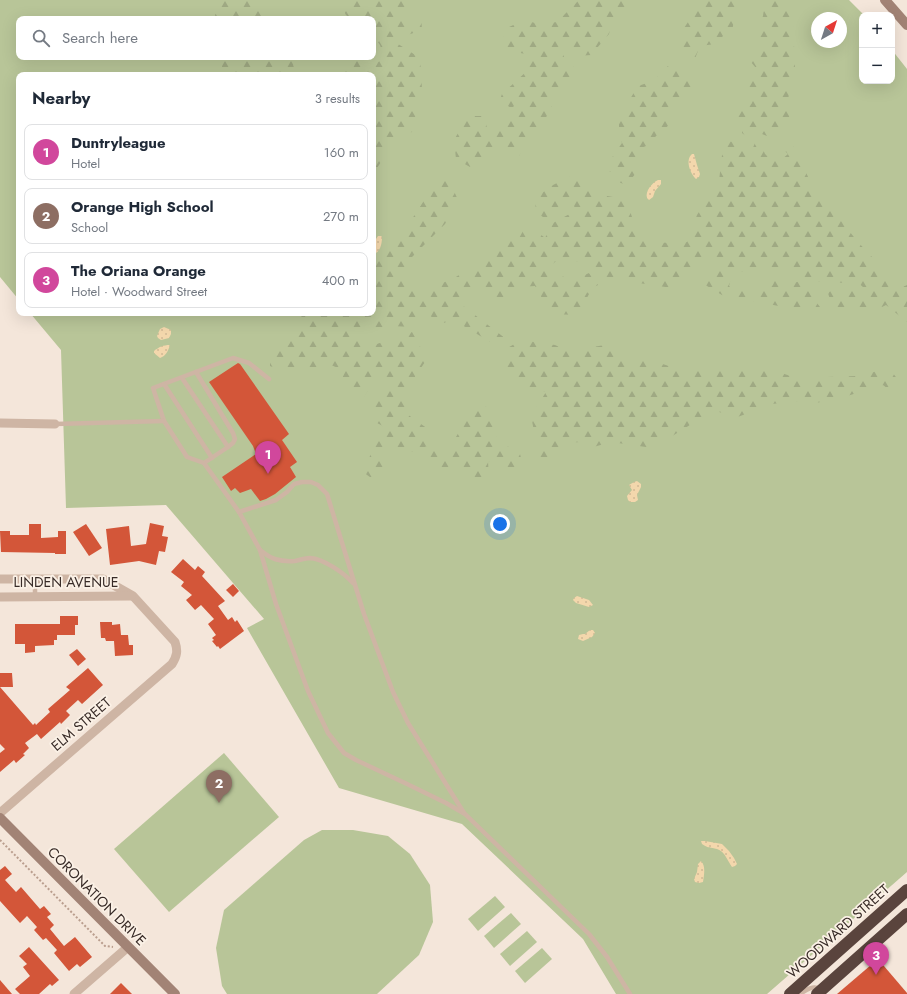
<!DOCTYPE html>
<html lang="en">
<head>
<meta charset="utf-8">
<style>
  body { margin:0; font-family:Jost,sans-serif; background:#f6f6f7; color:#1f2937 }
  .controls { position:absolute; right:12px; top:12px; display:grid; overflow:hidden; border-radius:8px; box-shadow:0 4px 16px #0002 }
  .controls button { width:36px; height:36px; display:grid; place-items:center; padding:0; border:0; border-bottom:1px solid #e0e1e3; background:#fff; color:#1f2937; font:20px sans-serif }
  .compass { position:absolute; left:811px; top:12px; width:36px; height:36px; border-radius:50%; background:#fff; box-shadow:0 4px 16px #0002; rotate:39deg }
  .you { position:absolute; left:500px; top:524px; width:14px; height:14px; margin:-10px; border:3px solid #fff; border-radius:50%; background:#1a73e8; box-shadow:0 0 0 6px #1a73e833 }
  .badge { display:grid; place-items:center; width:26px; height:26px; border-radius:50%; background:#2563eb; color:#fff; font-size:13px; font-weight:700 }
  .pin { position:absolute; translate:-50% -33px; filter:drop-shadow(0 1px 2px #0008) }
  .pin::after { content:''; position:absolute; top:21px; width:14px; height:12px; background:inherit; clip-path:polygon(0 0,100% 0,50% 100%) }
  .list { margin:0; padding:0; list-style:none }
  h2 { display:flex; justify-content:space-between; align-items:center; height:52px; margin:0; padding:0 16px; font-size:17px }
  h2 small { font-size:13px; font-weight:400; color:#747a83 }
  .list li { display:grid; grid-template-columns:26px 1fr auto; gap:12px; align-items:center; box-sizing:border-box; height:56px; margin:0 8px 8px; padding:0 8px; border:1px solid #e0e1e3; border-radius:8px }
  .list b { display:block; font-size:15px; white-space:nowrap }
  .list p { margin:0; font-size:13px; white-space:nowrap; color:#747a83 }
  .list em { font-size:13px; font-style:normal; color:#747a83 }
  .icon { flex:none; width:22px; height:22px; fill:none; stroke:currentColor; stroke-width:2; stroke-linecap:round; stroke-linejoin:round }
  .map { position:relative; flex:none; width:907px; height:994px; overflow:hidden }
  .search { position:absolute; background:#fff; box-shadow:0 4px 16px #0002; left:16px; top:16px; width:360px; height:44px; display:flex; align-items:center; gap:10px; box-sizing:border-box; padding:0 14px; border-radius:8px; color:#747a83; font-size:15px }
  .panel { position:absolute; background:#fff; box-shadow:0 4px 16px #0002; left:16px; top:72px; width:360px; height:244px; border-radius:8px }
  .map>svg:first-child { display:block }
</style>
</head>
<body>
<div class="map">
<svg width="907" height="994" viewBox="0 0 907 994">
  <defs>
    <pattern id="forest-firs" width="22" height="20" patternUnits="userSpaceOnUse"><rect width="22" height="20" fill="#b8c598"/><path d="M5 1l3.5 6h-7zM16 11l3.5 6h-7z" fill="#9fa983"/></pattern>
    <pattern id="sand-dots" width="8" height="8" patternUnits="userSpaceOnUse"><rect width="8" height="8" fill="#f3d7ac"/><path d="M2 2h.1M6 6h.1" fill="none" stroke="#d1b994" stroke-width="1.8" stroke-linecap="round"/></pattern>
  </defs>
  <rect width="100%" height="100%" fill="#f4e6da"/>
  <g fill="#b8c598" fill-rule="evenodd">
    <path d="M0 0H849L864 15H862V81H892V50L907 69V872L767 994H616L583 939 462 824 339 788 247 628 264 619 166 505 66 508 61 350 30 313H373V75H19V300L0 277ZM817 18H841V42H817ZM19 19H373V57H19Z"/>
    <polygon points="224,753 279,817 169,912 114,849"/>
    <polygon points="322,830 353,830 388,836 410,854 430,885 433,922 419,955 377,994 227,994 222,986 216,948 224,910 304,840"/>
    <polygon points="495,896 505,907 478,931 468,919"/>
    <polygon points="511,913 521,924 494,948 484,936"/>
    <polygon points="527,931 537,942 510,966 500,954"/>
    <polygon points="542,948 552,959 525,983 515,971"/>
  </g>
  <g fill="url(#forest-firs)">
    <polygon points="222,0 259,0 262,16 268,19 216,19 215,15 221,5"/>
    <polygon points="344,0 410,0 399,18 405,22 421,16 422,30 399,38 395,42 420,58 422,89 412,132 382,142 385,156 373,174 373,75 344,75 346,67 363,57 378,62 384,57 380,45 373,36 374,22 373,22 373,19 351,19 346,15 341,6"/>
    <path d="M579 0H622L626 6 621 18 612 20 609 34 591 55 577 56 564 44 560 45 564 57 573 65 575 73 548 97 553 109C539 126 527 135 519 156L503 151 492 148 470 167 456 159 454 140 468 116H485L487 129 497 126 507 115 517 113 527 100 523 97 512 108 499 102 502 94 528 70 526 54 509 51 503 42 505 29 524 20 539 24 557 22Z"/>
    <path d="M703 0H740C735 12 733 23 732 36L724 35 715 44 700 46 694 61 681 49 684 28Z"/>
    <polygon points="765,0 789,0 790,1 793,24 795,66 787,104 791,124 767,136 762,134 750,139 742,133 742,128 733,123 734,114 744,109 752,103 747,94 741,88 747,77 754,77 757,74 756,68 750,61 758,46 761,39 756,32 763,16"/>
    <polygon points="222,57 292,57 295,75 222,75"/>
    <polygon points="672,62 687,71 698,85 690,92 677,100 669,125 655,137 653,143 639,149 637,160 637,172 626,185 616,181 616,174 608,171 609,162 622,143 619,136 619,117 638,86 653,81"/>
    <polygon points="783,139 790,139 810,181 857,241 886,272 890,281 898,287 905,286 907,285 907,322 886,305 876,310 854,308 848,314 832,306 828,293 834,287 856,289 863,287 856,281 846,283 811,281 793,275 781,267 766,267 752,273 733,270 729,286 736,292 745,285 758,291 773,285 775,274 784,282 788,290 792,283 802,281 813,298 820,307 794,309 722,295 702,283 715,264 713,256 704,255 692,275 672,288 619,280 598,277 587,261 555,262 550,266 570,282 589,273 598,285 586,291 589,294 578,315 551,314 535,286 516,287 505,304 495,307 477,286 469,290 462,305 510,342 502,349 452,319 444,323 430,316 413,327 392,326 356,333 371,346 412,332 427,359 402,396 407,414 428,429 431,445 449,449 477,401 491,410 497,420 496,436 500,443 507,446 520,454 521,458 515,467 501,467 493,462 488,461 489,480 475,483 463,477 452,462 447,469 433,464 426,446 420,454 401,448 397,451 387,451 383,469 378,469 374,480 363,472 383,426 375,422 367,406 383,395 385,388 385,369 379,368 370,387 361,402 340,384 345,371 331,365 320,371 298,364 290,374 270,366 270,355 289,344 303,313 373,313 373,262 378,261 414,216 438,179 449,180 458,200 445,224 406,263 403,284 417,292 453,279 484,258 491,250 507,235 517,242 523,231 534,229 545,238 553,223 575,211 574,205 561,202 556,212 546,219 537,213 534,199 551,186 575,174 583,178 591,194 603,199 607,196 625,199 629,208 636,229 648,242 673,243 687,242 697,215 719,181 722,155 727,141 742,143 744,153 749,157 755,143 761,144 765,154 770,158 773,154 781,160 788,154 782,148"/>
    <polygon points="521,340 555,345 568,351 605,345 623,362 644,358 675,368 773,370 796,378 858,376 889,368 902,385 892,392 883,385 847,396 816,403 799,401 772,404 735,418 714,410 653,448 611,442 590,448 577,442 540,461 531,416 546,392 525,386 503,366 506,349"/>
  </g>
  <g fill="url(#sand-dots)">
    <path d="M692 154H694L697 165 700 174 699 177 696 179C690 173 685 160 692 154Z"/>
    <path d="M658 180H661V184L655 191 653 197 649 200 647 198C645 191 652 183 658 180Z"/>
    <path d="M378 236H381L382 237C382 244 380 253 373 254L374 242Z"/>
    <polygon points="164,327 171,330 171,334 169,338 161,340 158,338 157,336 160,329"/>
    <path d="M170 345C168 351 166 356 160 358L154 353V351C159 347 163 345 170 345Z"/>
    <polygon points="637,481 641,484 641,487 637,495 638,500 635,502 630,502 628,500 627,496 632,490 629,485 634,482"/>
    <polygon points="577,596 589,600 593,605 589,607 576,603 573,600 574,598"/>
    <polygon points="590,630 593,630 595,633 592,637 583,641 578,639 579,635 583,634 585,634"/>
    <path d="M701 841H705L722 844 729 851 734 858 737 864 735 866 732 867C728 862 725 851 717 849 710 847 709 849 702 844Z"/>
    <path d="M701 861C706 866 704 875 703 882L699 883 695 882 694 879 697 872 698 864Z"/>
  </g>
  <g fill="#d35639">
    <polygon points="238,363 240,364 289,434 282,440 297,462 290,467 296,477 275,494 266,499 260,501 251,489 240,493 235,488 231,491 222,477 256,454 253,446 209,382"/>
    <polygon points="150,523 164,526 162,536 168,537 165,552 159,551 156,565 139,561 110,565 106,529 129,526 131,546 146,544"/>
    <polygon points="29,524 41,524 41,538 58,537 58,531 66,531 66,554 55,554 55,553 1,552 0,531 10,531 10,535 29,535"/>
    <polygon points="86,524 102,548 89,556 73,532"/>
    <polygon points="183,559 195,570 198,566 205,572 202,576 225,601 218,606 228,620 232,617 235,622 237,620 244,631 220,649 218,646 217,647 212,641 214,640 212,638 216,635 208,624 214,619 201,605 195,610 186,600 192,595 181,586 184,582 171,572"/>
    <polygon points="233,584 239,591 233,597 226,590"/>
    <polygon points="60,616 78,616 78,625 75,625 75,635 57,635 57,640 54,640 54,645 35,646 35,652 25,653 25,644 15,644 15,624 60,624"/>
    <polygon points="100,622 112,622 112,625 120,624 121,635 128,635 129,645 133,645 133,655 115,656 114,641 106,641 105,638 101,638"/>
    <polygon points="77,649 86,659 78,666 69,655"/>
    <polygon points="88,668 103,685 82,704 78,700 66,711 70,715 61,724 60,722 41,739 37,734 25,743 29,748 23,754 25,755 16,763 14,760 0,772 0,753 5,749 0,744 0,673 12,673 13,687 0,687 33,725 35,723 36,725 50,712 48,709 70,690 66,687"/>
    <polygon points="5,866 12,874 5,880 16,892 21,887 40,909 44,906 51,914 47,917 54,925 50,929 64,946 75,937 92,957 80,967 77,964 69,971 54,953 57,950 46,938 43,940 34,930 37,927 27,916 20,923 0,901 0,870"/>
    <polygon points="29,947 59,980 52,986 50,984 39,994 20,994 15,989 30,976 23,967 27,964 19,956"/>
    <polygon points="878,959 907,993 907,994 837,994"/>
    <polygon points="0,980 12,994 0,994"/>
    <polygon points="121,983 132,994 110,994"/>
  </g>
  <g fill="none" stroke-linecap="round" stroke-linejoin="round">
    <polyline stroke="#ba9e8e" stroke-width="2" stroke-dasharray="2 2" stroke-linecap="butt" points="0,840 105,946 113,947"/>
    <g stroke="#ceb5a4" stroke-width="4.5">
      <polyline points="196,372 233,433 235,439 233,443 228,447"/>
      <polyline points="182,378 228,447 204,463"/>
      <polyline points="269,379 249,363 233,358 153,388 164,421 187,457 204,463 239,512 260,550 276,604 308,691 328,733 344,753 356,760 407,784 446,803 465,814 589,934 607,957 630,994"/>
      <polyline points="164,384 212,458"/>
      <polyline points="55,424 164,421"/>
      <polyline points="239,512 276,500 287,492 294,484 302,482 311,482 318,485 327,494 364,614 393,692 408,723 464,813"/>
      <path d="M260 550C271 559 279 562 295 561 300 560 305 558 310 558 324 559 344 573 353 583"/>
      <polyline points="35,597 35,580"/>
      <path d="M800 994C806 990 813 985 820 989"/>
    </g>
    <g stroke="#ceb5a4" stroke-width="9">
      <polyline points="0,423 55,424"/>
      <path d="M0 579H103L133 596 175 642C178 651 177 656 172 664L0 813"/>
      <polyline points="0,597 131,596"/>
      <polyline points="74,994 128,947"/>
    </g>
    <g stroke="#a28375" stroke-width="10">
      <polyline points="885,0 907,25"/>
      <polyline points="0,818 175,994"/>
    </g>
    <g stroke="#5a443d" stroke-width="12">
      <polyline points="790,994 907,890"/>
      <polyline points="817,994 907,914"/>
    </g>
  </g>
  <g text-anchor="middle" stroke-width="3.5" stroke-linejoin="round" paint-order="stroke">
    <g font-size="14" fill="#382b27" stroke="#fbf1e6">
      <text x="66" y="587">LINDEN AVENUE</text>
      <text transform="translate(81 724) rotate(-41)" y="5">ELM STREET</text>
      <text transform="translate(97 896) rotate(45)" y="5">CORONATION DRIVE</text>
      <text transform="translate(838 931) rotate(-42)" y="5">WOODWARD STREET</text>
    </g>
  </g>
</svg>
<div class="controls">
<button>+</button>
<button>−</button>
</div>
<svg class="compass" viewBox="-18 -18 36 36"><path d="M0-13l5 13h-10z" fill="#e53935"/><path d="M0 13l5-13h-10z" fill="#747a83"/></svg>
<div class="you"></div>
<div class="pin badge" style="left:268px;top:474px;background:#d1479c">1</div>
<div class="pin badge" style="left:219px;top:803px;background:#8d6e63">2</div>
<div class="pin badge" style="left:876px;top:975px;background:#d1479c">3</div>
<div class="search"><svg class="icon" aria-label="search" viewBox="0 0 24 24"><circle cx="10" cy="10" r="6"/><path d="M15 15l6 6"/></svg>Search here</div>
<section class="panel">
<h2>Nearby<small>3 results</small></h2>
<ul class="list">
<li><span class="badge" style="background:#d1479c">1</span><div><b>Duntryleague</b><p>Hotel</p></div><em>160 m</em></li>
<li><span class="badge" style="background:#8d6e63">2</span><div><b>Orange High School</b><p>School</p></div><em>270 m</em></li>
<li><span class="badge" style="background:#d1479c">3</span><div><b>The Oriana Orange</b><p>Hotel · Woodward Street</p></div><em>400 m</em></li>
</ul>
</section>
</div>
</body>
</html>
